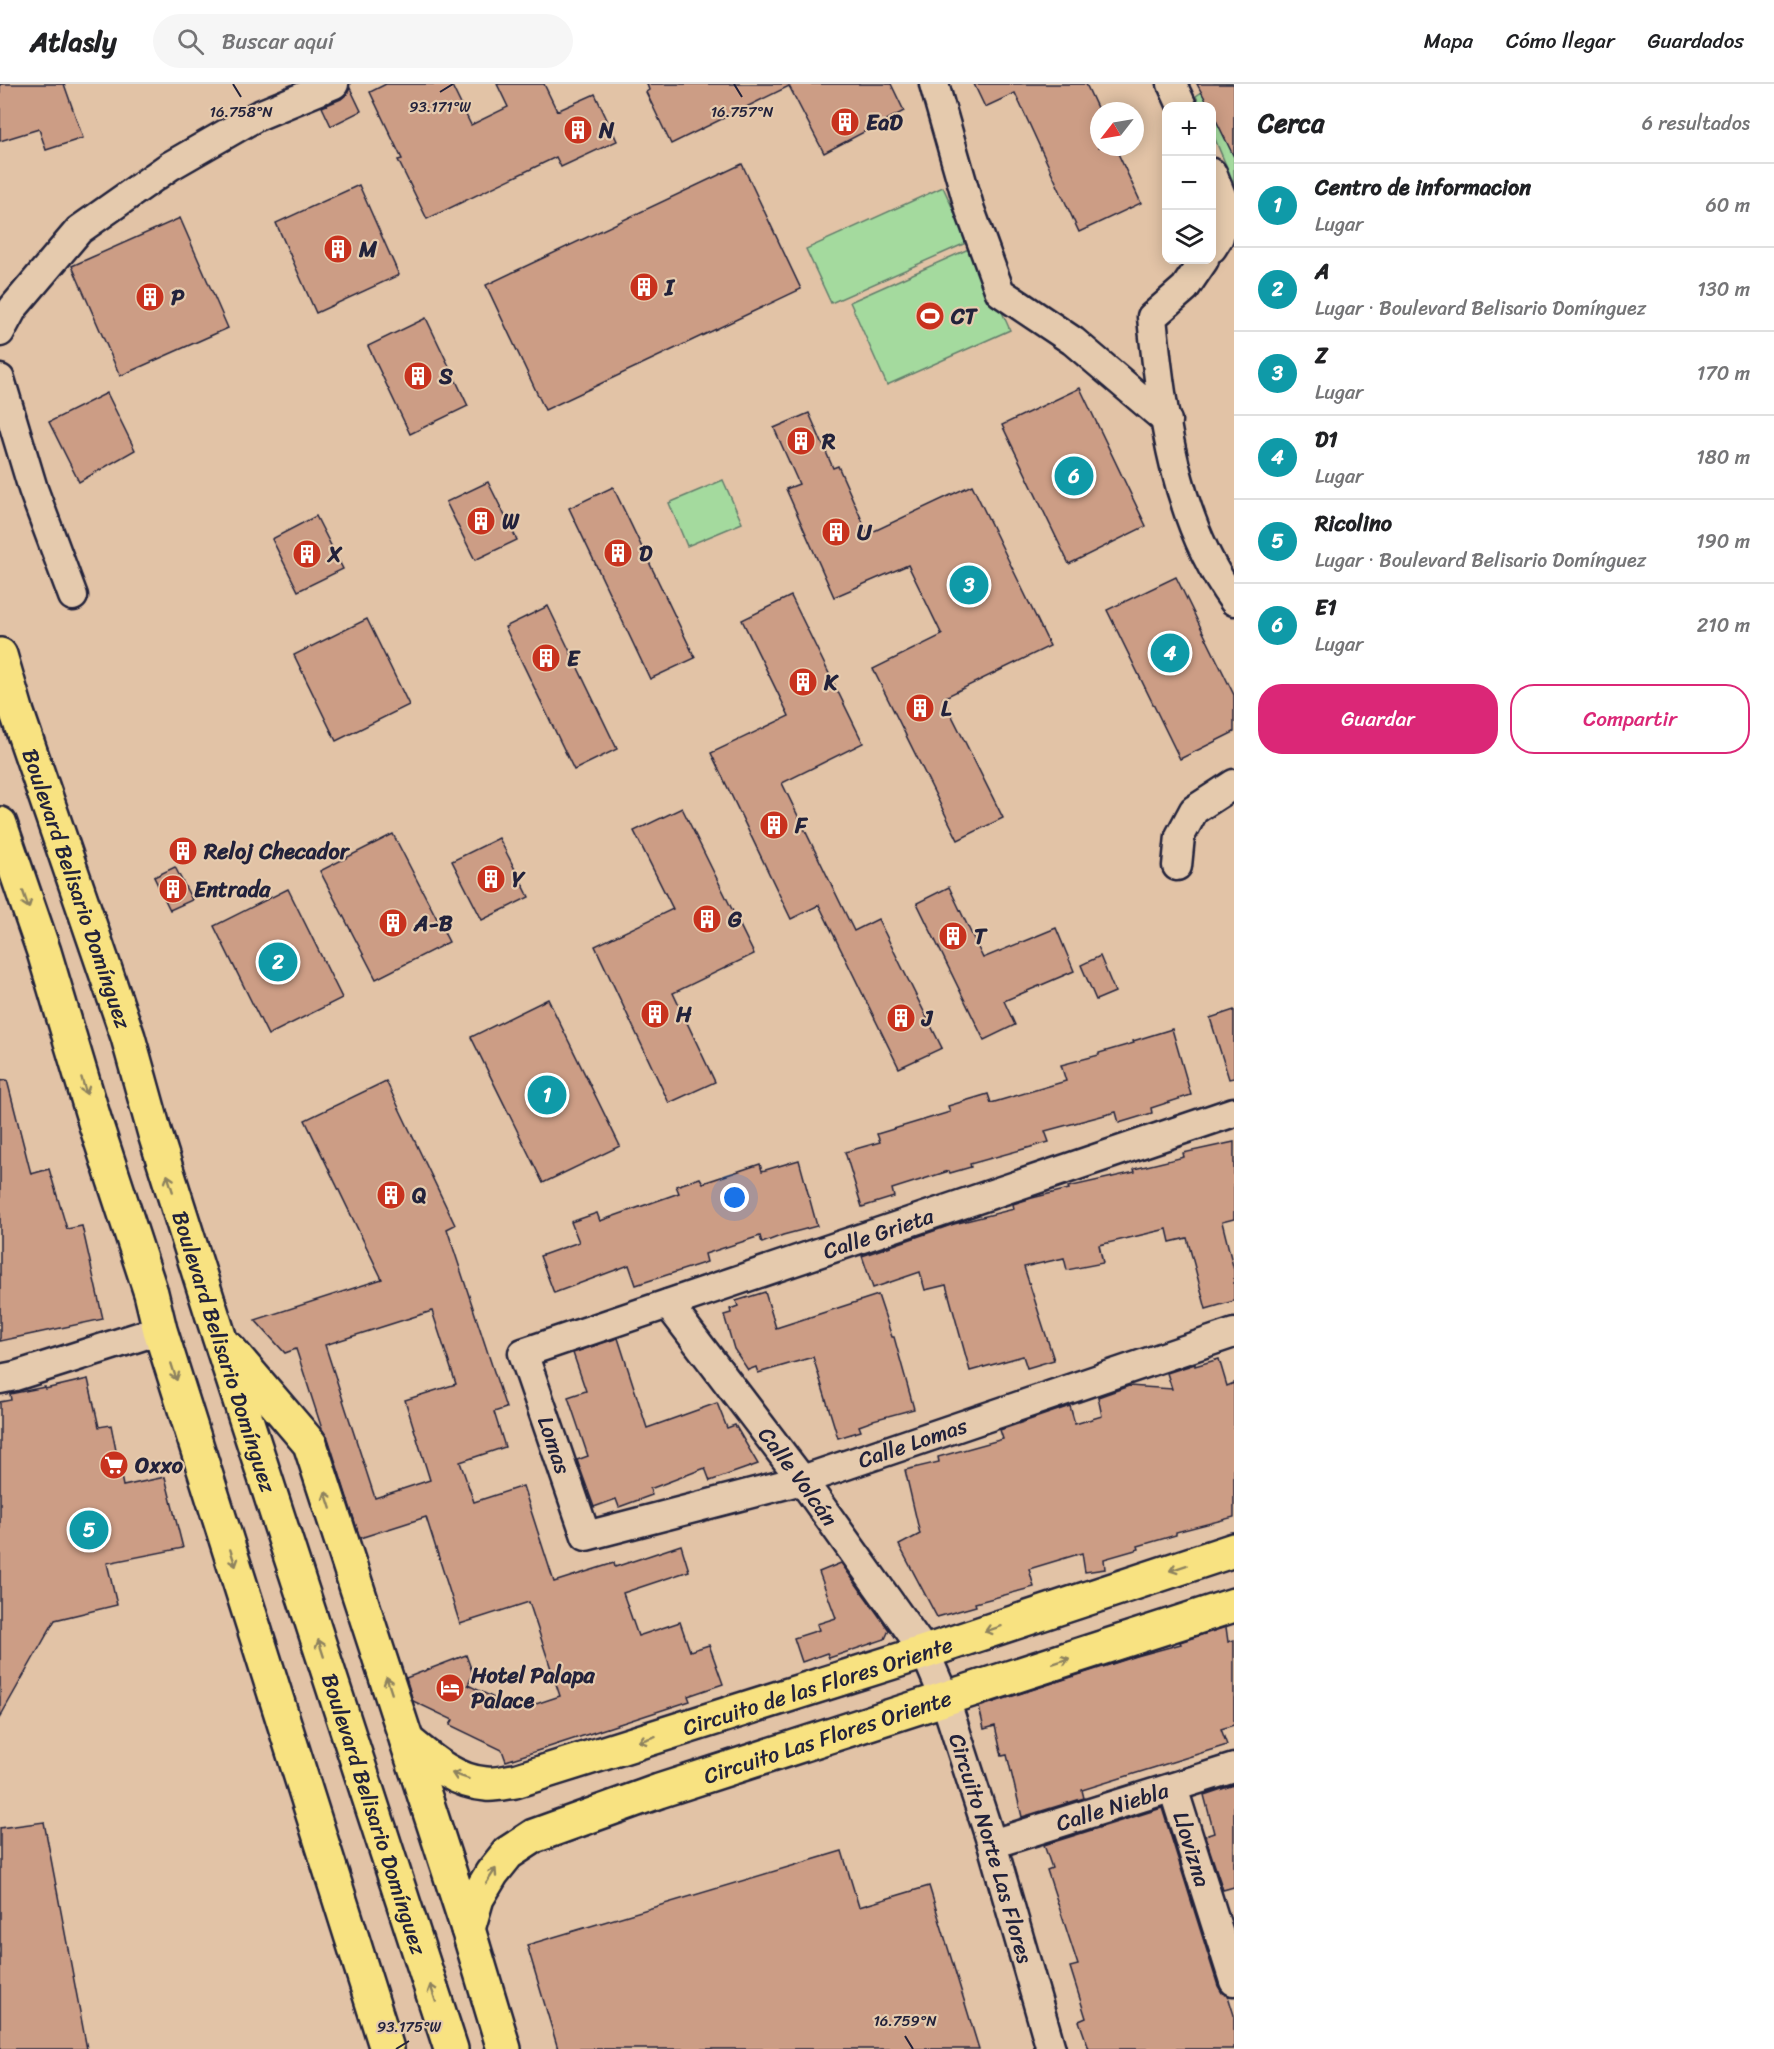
<!DOCTYPE html>
<html lang="es">
<head>
<meta charset="utf-8">
<style>
  body { margin:0; font-family:Sriracha,sans-serif; background:#f6f6f6; color:#202124 }
  .controls { position:absolute; right:18px; top:18px; display:grid; overflow:hidden; border-radius:12px; box-shadow:0 3px 15px #0003 }
  .controls button { width:54px; height:54px; display:grid; place-items:center; padding:0; border:0; border-bottom:2px solid #e0e0e0; background:#fff; color:#202124; font:30px sans-serif }
  .compass { position:absolute; left:1090px; top:18px; width:54px; height:54px; border-radius:50%; background:#fff; box-shadow:0 3px 15px #0003; rotate:239deg }
  .you { position:absolute; left:735px; top:1114px; width:21px; height:21px; margin:-15px; border:4px solid #fff; border-radius:50%; background:#1a73e8; box-shadow:0 0 0 9px #1a73e833 }
  .badge { display:grid; place-items:center; width:39px; height:39px; border-radius:50%; background:#db2777; color:#fff; font-size:20px; font-weight:700 }
  .pin { position:absolute; translate:-50% -50%; border:3px solid #fff; box-shadow:0 2px 6px #0006 }
  .list { margin:0; padding:0; list-style:none }
  h2 { display:flex; justify-content:space-between; align-items:center; height:78px; margin:0; padding:0 24px; font-size:26px }
  h2 small { font-size:20px; font-weight:400; color:#757577 }
  .list li { display:grid; grid-template-columns:39px 1fr auto; gap:18px; align-items:center; box-sizing:border-box; height:84px; padding:0 24px; border-top:2px solid #e0e0e0 }
  .list b { display:block; font-size:22px; white-space:nowrap }
  .list p { margin:0; font-size:20px; white-space:nowrap; color:#757577 }
  .list em { font-size:20px; font-style:normal; color:#757577 }
  .actions { display:flex; gap:12px; padding:18px 24px }
  .actions a { flex:1; padding:14px 0; border:2px solid #db2777; border-radius:24px; text-align:center; font-size:21px; color:#db2777 }
  .actions .main { background:#db2777; color:#fff }
  .icon { flex:none; width:33px; height:33px; fill:none; stroke:currentColor; stroke-width:2; stroke-linecap:round; stroke-linejoin:round }
  .map { position:relative; flex:none; width:1234px; height:1965px; overflow:hidden }
  header { display:flex; align-items:center; gap:36px; box-sizing:border-box; height:84px; padding:0 30px; background:#fff; border-bottom:2px solid #e0e0e0 }
  header strong { font-size:28px }
  nav { display:flex; gap:33px; margin-inline-start:auto; font-size:21px }
  .search { width:420px; height:54px; background:#f6f6f6; display:flex; align-items:center; gap:15px; box-sizing:border-box; padding:0 21px; border-radius:33px; color:#757577; font-size:22px }
  main { display:flex }
  aside { flex:1; background:#fff }
  .map>svg:first-child { display:block }
</style>
</head>
<body>
<header>
<strong>Atlasly</strong>
<div class="search"><svg class="icon" aria-label="search" viewBox="0 0 24 24"><circle cx="10" cy="10" r="6"/><path d="M15 15l6 6"/></svg>Buscar aquí</div>
<nav><a>Mapa</a><a>Cómo llegar</a><a>Guardados</a></nav>
</header>
<main>
<div class="map">
<svg width="1234" height="1965" viewBox="0 0 1234 1965">
  <rect width="100%" height="100%" fill="#e2c3a6"/>
  <filter id="ink" filterUnits="userSpaceOnUse"><feTurbulence type="fractalNoise" baseFrequency=".0167" numOctaves="2"/><feDisplacementMap in="SourceGraphic" scale="12" xChannelSelector="R" yChannelSelector="G"/><feConvolveMatrix kernelMatrix="1 2 1 2 8 2 1 2 1" color-interpolation-filters="sRGB"/></filter>
  <g filter="url(#ink)">
    <g fill="#a4da9e" stroke="#637e6c" stroke-width="1.5">
      <polygon points="1214,0 1234,0 1234,100 1212,48 1212,22 1200,22 1196,12"/>
      <polygon points="943,103 968,158 831,219 806,165"/>
      <polygon points="973,163 1010,246 887,301 850,218"/>
      <polygon points="723,396 742,439 687,462 669,419"/>
    </g>
    <g fill="#cc9d85" stroke="#22223b" stroke-width="1.5" fill-rule="evenodd">
      <polygon points="0,0 64,0 83,54 46,66 39,45 0,57"/>
      <polygon points="386,0 451,0 471,41 508,23 497,0 544,0 557,27 595,10 617,57 561,83 556,73 427,135 398,76 402,75 370,8"/>
      <polygon points="647,0 891,0 904,27 824,69 789,2 671,60 646,8 649,6"/>
      <polygon points="974,0 1086,0 1099,28 1099,63 1115,63 1141,119 1079,148 1015,9 985,23"/>
      <polygon points="1197,0 1234,0 1234,73 1212,28 1212,22 1209,22"/>
      <polygon points="350,4 361,27 331,42 322,23 341,15 347,10"/>
      <polygon points="742,80 801,205 545,326 486,201"/>
      <polygon points="359,101 399,191 316,229 276,139"/>
      <polygon points="180,134 228,244 120,292 72,182"/>
      <polygon points="426,234 468,322 410,350 368,262"/>
      <polygon points="1080,304 1146,442 1069,480 1002,341"/>
      <polygon points="107,309 135,366 79,398 49,338"/>
      <polygon points="809,329 833,384 838,382 868,450 972,401 1050,562 943,614 1003,734 958,756 873,585 942,551 908,481 834,513 786,405 799,400 774,344"/>
      <polygon points="488,398 517,456 475,476 446,418"/>
      <polygon points="613,403 695,574 650,595 569,424"/>
      <polygon points="316,432 343,485 298,507 272,455"/>
      <polygon points="1176,493 1234,611 1234,648 1180,675 1107,526"/>
      <polygon points="791,512 863,659 782,699 854,847 878,835 942,964 899,984 819,821 791,835 711,669 789,632 742,536"/>
      <polygon points="548,522 617,665 574,686 505,543"/>
      <polygon points="367,535 409,621 336,657 294,571"/>
      <polygon points="682,724 754,870 673,909 715,998 669,1019 595,862 673,825 634,747"/>
      <polygon points="393,750 449,858 376,895 320,787"/>
      <polygon points="499,754 529,813 482,836 452,777"/>
      <polygon points="175,783 192,816 170,826 154,793"/>
      <polygon points="949,803 983,874 1056,844 1074,887 1004,917 1015,941 984,956 917,819"/>
      <polygon points="288,805 342,914 268,951 214,842"/>
      <polygon points="1100,872 1115,908 1096,916 1081,881"/>
      <polygon points="548,915 620,1062 543,1099 471,953"/>
      <polygon points="1234,926 1234,994 1229,995 1210,934"/>
      <polygon points="1172,945 1191,1011 1151,1024 1152,1029 1119,1039 1116,1028 1045,1047 1049,1058 970,1080 971,1083 950,1089 949,1087 892,1105 894,1113 862,1123 845,1068 880,1058 877,1050 950,1028 948,1022 988,1010 991,1019 1066,997 1061,981 1099,971 1099,969 1134,959 1133,957"/>
      <polygon points="7,996 31,1090 49,1085 67,1145 82,1142 103,1235 0,1257 0,997"/>
      <path d="M386 997 455 1141 447 1145 506 1324 494 1328 505 1363 460 1378 474 1418 523 1402 554 1498 614 1479 615 1483 681 1461 689 1487 623 1509 638 1552 680 1538 690 1567 709 1561 723 1600 688 1612 690 1617 506 1677 502 1666 450 1641 453 1636 413 1617 406 1594 466 1571 473 1590 468 1601 518 1626 560 1612 529 1518 460 1540 426 1433 360 1454 328 1354 322 1345 296 1265 285 1269 255 1236 382 1195 305 1036ZM432 1227 456 1300 405 1316 430 1396 375 1414 325 1261Z"/>
      <polygon points="1234,1058 1234,1135 1222,1138 1234,1186 1234,1217 1206,1225 1187,1154 1170,1158 1167,1145 1099,1161 1103,1179 1067,1186 1064,1174 1024,1183 1054,1276 1027,1284 1023,1272 970,1287 946,1201 925,1206 920,1188 873,1204 862,1172 954,1140 1014,1125 1013,1120 1032,1114 1069,1105 1068,1103 1135,1088 1134,1085 1184,1073 1183,1069"/>
      <polygon points="799,1076 817,1142 783,1151 762,1159 760,1152 705,1170 707,1178 636,1201 629,1181 554,1209 540,1172 579,1158 571,1138 597,1129 600,1137 679,1109 676,1102 700,1094 703,1099 760,1080 762,1087"/>
      <polygon points="765,1208 776,1244 878,1211 892,1253 894,1253 914,1325 873,1336 873,1337 859,1342 861,1347 838,1354 813,1273 758,1289 756,1283 748,1286 734,1265 724,1231 731,1229 730,1225 738,1222 736,1217"/>
      <polygon points="618,1254 647,1344 717,1319 727,1344 735,1341 758,1380 710,1397 705,1384 650,1405 652,1411 619,1423 616,1415 594,1423 577,1376 588,1372 568,1313 586,1307 573,1269"/>
      <polygon points="1219,1275 1227,1302 1234,1299 1234,1433 1176,1448 1176,1451 1138,1462 1139,1465 1104,1475 1105,1485 1085,1488 1082,1469 1029,1485 1034,1503 975,1519 976,1522 937,1533 899,1461 920,1450 905,1386 939,1378 938,1373 1003,1355 1000,1346 1070,1322 1075,1340 1102,1332 1098,1313 1129,1302 1172,1305 1167,1289 1195,1280 1195,1282"/>
      <polygon points="88,1295 99,1343 111,1341 123,1402 165,1393 183,1464 107,1479 117,1521 55,1536 0,1633 0,1318 11,1316 10,1310 45,1303 45,1305"/>
      <polygon points="841,1479 889,1546 885,1555 829,1574 827,1569 802,1578 794,1554 819,1546 817,1540 836,1534 819,1488"/>
      <polygon points="1226,1543 1228,1558 1234,1556 1234,1641 1221,1645 1227,1661 1082,1706 1084,1714 1022,1733 1007,1671 1002,1672 995,1642 984,1645 979,1623 1137,1572 1181,1560 1180,1558"/>
      <polygon points="1234,1701 1234,1803 1223,1806 1205,1752 1214,1749 1204,1711"/>
      <polygon points="1162,1724 1218,1902 1222,1909 1228,1912 1234,1931 1234,1965 1089,1965 1079,1937 1086,1934 1070,1883 1078,1881 1047,1786 1052,1784 1044,1761"/>
      <polygon points="44,1738 87,1965 0,1965 0,1744"/>
      <polygon points="842,1767 859,1823 929,1802 979,1965 558,1965 527,1861"/>
    </g>
    <g fill="none" stroke-linecap="round" stroke-linejoin="round">
      <g stroke="#22223b" stroke-width="33">
        <g id="minor">
          <polyline points="934,0 970,126 1000,208 1073,257 1167,337"/>
          <polyline points="1172,0 1182,22"/>
          <polyline points="1212,89 1222,114 1219,153 1212,164"/>
          <path d="M1204 176 1185 204 1152 233C1161 328 1176 438 1234 517"/>
          <polyline points="0,248 13,224 79,146 170,82 257,32 334,0"/>
          <polyline points="0,295 33,405 73,512"/>
          <polyline points="1177,782 1180,752 1194,726 1234,700"/>
          <path id="s1" d="M1234 1028 523 1269 586 1452 802 1396 1234 1249"/>
          <path id="s2" d="M668 1220 802 1396 925 1568 945 1615 992 1760 1051 1965"/>
          <polyline points="0,1295 15,1292 160,1246"/>
          <path id="s3" d="M1173 1704 1234 1897"/>
          <path id="s4" d="M992 1760 1234 1684"/>
        </g>
      </g>
      <g stroke="#22223b" stroke-width="38">
        <g id="major">
          <path id="s5" d="M0 571 17 629 128 953 155 1050 219 1252 451 1965"/>
          <polyline points="0,740 44,868 95,1038 151,1209 160,1246 387,1965"/>
          <polyline points="229,1265 310,1360 468,1845 504,1965"/>
          <path id="s6" d="M407 1657C430 1676 455 1698 486 1700 496 1701 506 1698 515 1697L925 1568 1234 1466"/>
          <path id="s7" d="M468 1845 477 1814 492 1789 508 1769 534 1752 659 1707 1234 1521"/>
        </g>
      </g>
      <use href="#minor" stroke="#e5caad" stroke-width="28"/>
      <use href="#major" stroke="#f8e281" stroke-width="33"/>
    </g>
    <defs><path id="oneway-shaft" d="M-6 0H5M1.5-3L5.5 0L1.5 3" fill="none" stroke-width="1.6" stroke-linecap="round" stroke-linejoin="round" transform="scale(1.5)"/></defs>
    <g stroke="#8d825e">
      <use href="#oneway-shaft" transform="translate(26 816) rotate(71)"/>
      <use href="#oneway-shaft" transform="translate(84 1002) rotate(73)"/>
      <use href="#oneway-shaft" transform="translate(170 1099) rotate(-108)"/>
      <use href="#oneway-shaft" transform="translate(174 1288) rotate(72)"/>
      <use href="#oneway-shaft" transform="translate(328 1416) rotate(-108)"/>
      <use href="#oneway-shaft" transform="translate(233 1474) rotate(72)"/>
      <use href="#oneway-shaft" transform="translate(1178 1484) rotate(162)"/>
      <use href="#oneway-shaft" transform="translate(993 1545) rotate(162)"/>
      <use href="#oneway-shaft" transform="translate(321 1564) rotate(-108)"/>
      <use href="#oneway-shaft" transform="translate(1061 1577) rotate(-18)"/>
      <use href="#oneway-shaft" transform="translate(389 1601) rotate(-108)"/>
      <use href="#oneway-shaft" transform="translate(647 1655) rotate(162)"/>
      <use href="#oneway-shaft" transform="translate(460 1692) rotate(-161)"/>
      <use href="#oneway-shaft" transform="translate(491 1792) rotate(-57)"/>
      <use href="#oneway-shaft" transform="translate(433 1909) rotate(-108)"/>
    </g>
  </g>
  <path fill="none" stroke="#22223b" stroke-width="2" d="M233 0 241 13M734 0 742 13M440 8 453 0M905 1952 913 1965M396 1965 409 1957"/>
  <defs>
    <g id="building-disc" transform="scale(1.5)"><circle r="9.5" fill="#c8321e" stroke="#e5caad"/><path d="M-4-6H4V6H1V3H-1V6H-4ZM-2.5-4.3h1.7v1.8h-1.7ZM.8-4.3h1.7v1.8H.8ZM-2.5-1h1.7V.8h-1.7ZM.8-1h1.7V.8H.8Z" fill="#fff"/></g>
    <g id="stadium-disc" transform="scale(1.5)"><circle r="9.5" fill="#c8321e" stroke="#e5caad"/><path d="M0-5a6.5 5 0 1 0 0 10a6.5 5 0 1 0 0-10ZM-3.5-1.8h7v3.6h-7Z" fill="#fff"/></g>
    <g id="supermarket-disc" transform="scale(1.5)"><circle r="9.5" fill="#c8321e" stroke="#e5caad"/><path d="M-6-5.5h2.5l.6 2H6L4.5 2H-2.5L-4.4-4H-6ZM-1.5 3.2a1.3 1.3 0 1 0 .1 0ZM3 3.2a1.3 1.3 0 1 0 .1 0Z" fill="#fff"/></g>
    <g id="hotel-disc" transform="scale(1.5)"><circle r="9.5" fill="#c8321e" stroke="#e5caad"/><path d="M-6-4.5h1.5V1H6V5H4.5V3h-9V5H-6ZM-4 0a1.8 1.8 0 1 1 3.6 0ZM.5 0V-2.5h3Q6-2.5 6 0Z" fill="#fff"/></g>
  </defs>
  <g fill-rule="evenodd">
    <use href="#building-disc" x="845" y="38"/>
    <use href="#building-disc" x="578" y="46"/>
    <use href="#building-disc" x="338" y="165"/>
    <use href="#building-disc" x="644" y="203"/>
    <use href="#building-disc" x="150" y="213"/>
    <use href="#stadium-disc" x="930" y="232"/>
    <use href="#building-disc" x="418" y="292"/>
    <use href="#building-disc" x="801" y="357"/>
    <use href="#building-disc" x="481" y="437"/>
    <use href="#building-disc" x="836" y="448"/>
    <use href="#building-disc" x="618" y="469"/>
    <use href="#building-disc" x="307" y="470"/>
    <use href="#building-disc" x="546" y="574"/>
    <use href="#building-disc" x="803" y="598"/>
    <use href="#building-disc" x="920" y="624"/>
    <use href="#building-disc" x="774" y="741"/>
    <use href="#building-disc" x="183" y="767"/>
    <use href="#building-disc" x="491" y="795"/>
    <use href="#building-disc" x="173" y="805"/>
    <use href="#building-disc" x="707" y="835"/>
    <use href="#building-disc" x="393" y="839"/>
    <use href="#building-disc" x="953" y="852"/>
    <use href="#building-disc" x="655" y="930"/>
    <use href="#building-disc" x="901" y="934"/>
    <use href="#building-disc" x="391" y="1111"/>
    <use href="#supermarket-disc" x="114" y="1381"/>
    <use href="#hotel-disc" x="450" y="1604"/>
  </g>
  <g text-anchor="middle" stroke-width="4.5" stroke-linejoin="round" paint-order="stroke">
    <g font-size="22" font-weight="bold" fill="#22223b" stroke="#e5caad" text-anchor="start">
      <text x="866" y="46">EaD</text>
      <text x="599" y="54">N</text>
      <text x="359" y="173">M</text>
      <text x="665" y="211">I</text>
      <text x="171" y="221">P</text>
      <text x="951" y="240">CT</text>
      <text x="439" y="300">S</text>
      <text x="822" y="365">R</text>
      <text x="502" y="445">W</text>
      <text x="857" y="456">U</text>
      <text x="639" y="477">D</text>
      <text x="328" y="478">X</text>
      <text x="567" y="582">E</text>
      <text x="824" y="606">K</text>
      <text x="941" y="632">L</text>
      <text x="795" y="749">F</text>
      <text x="204" y="775">Reloj Checador</text>
      <text x="512" y="803">Y</text>
      <text x="194" y="813">Entrada</text>
      <text x="728" y="843">G</text>
      <text x="414" y="847">A-B</text>
      <text x="974" y="860">T</text>
      <text x="676" y="938">H</text>
      <text x="922" y="942">J</text>
      <text x="412" y="1119">Q</text>
      <text x="135" y="1389">Oxxo</text>
      <text x="471" y="1599">Hotel Palapa<tspan x="471" dy="25">Palace</tspan></text>
    </g>
    <g font-size="22" fill="#22223b" stroke="#e5caad">
      <text dy="8" stroke="none"><textPath href="#s5" startOffset="246">Boulevard Belisario Domínguez</textPath></text>
      <text transform="translate(878 1149) rotate(-19)" y="8">Calle Grieta</text>
      <text dy="8" stroke="none"><textPath href="#s5" startOffset="732">Boulevard Belisario Domínguez</textPath></text>
      <text dy="8" stroke="none"><textPath href="#s1" startOffset="1284">Calle Lomas</textPath></text>
      <text dy="8" stroke="none"><textPath href="#s1" startOffset="848">Lomas</textPath></text>
      <text dy="8" stroke="none"><textPath href="#s2" startOffset="216">Calle Volcán</textPath></text>
      <text dy="8" stroke="none"><textPath href="#s6" startOffset="438">Circuito de las Flores Oriente</textPath></text>
      <text dy="8" stroke="none"><textPath href="#s7" startOffset="428">Circuito Las Flores Oriente</textPath></text>
      <text dy="8" stroke="none"><textPath href="#s4" startOffset="126">Calle Niebla</textPath></text>
      <text dy="8" stroke="none"><textPath href="#s5" startOffset="1218">Boulevard Belisario Domínguez</textPath></text>
      <text dy="8" stroke="none"><textPath href="#s2" startOffset="640">Circuito Norte Las Flores</textPath></text>
      <text dy="8" stroke="none"><textPath href="#s3" startOffset="64">Llovizna</textPath></text>
    </g>
  </g>
  <g font-size="15" text-anchor="middle" fill="#22223b" stroke="#e5caad" stroke-width="4.5" stroke-linejoin="round" paint-order="stroke">
    <text x="440" y="28">93.171°W</text>
    <text x="241" y="33">16.758°N</text>
    <text x="742" y="33">16.757°N</text>
    <text x="905" y="1942">16.759°N</text>
    <text x="409" y="1948">93.175°W</text>
  </g>
</svg>
<div class="controls">
<button>+</button>
<button>−</button>
<button><svg class="icon" aria-label="layers" viewBox="0 0 24 24"><path d="M12 4l9 5-9 5-9-5zM3 14l9 5 9-5"/></svg></button>
</div>
<svg class="compass" viewBox="-18 -18 36 36"><path d="M0-13l5 13h-10z" fill="#e53935"/><path d="M0 13l5-13h-10z" fill="#757577"/></svg>
<div class="you"></div>
<div class="pin badge" style="left:547px;top:1011px;background:#0f9aa8">1</div>
<div class="pin badge" style="left:278px;top:878px;background:#0f9aa8">2</div>
<div class="pin badge" style="left:969px;top:501px;background:#0f9aa8">3</div>
<div class="pin badge" style="left:1170px;top:569px;background:#0f9aa8">4</div>
<div class="pin badge" style="left:89px;top:1446px;background:#0f9aa8">5</div>
<div class="pin badge" style="left:1074px;top:392px;background:#0f9aa8">6</div>
</div>
<aside>
<h2>Cerca<small>6 resultados</small></h2>
<ul class="list">
<li><span class="badge" style="background:#0f9aa8">1</span><div><b>Centro de informacion</b><p>Lugar</p></div><em>60 m</em></li>
<li><span class="badge" style="background:#0f9aa8">2</span><div><b>A</b><p>Lugar · Boulevard Belisario Domínguez</p></div><em>130 m</em></li>
<li><span class="badge" style="background:#0f9aa8">3</span><div><b>Z</b><p>Lugar</p></div><em>170 m</em></li>
<li><span class="badge" style="background:#0f9aa8">4</span><div><b>D1</b><p>Lugar</p></div><em>180 m</em></li>
<li><span class="badge" style="background:#0f9aa8">5</span><div><b>Ricolino</b><p>Lugar · Boulevard Belisario Domínguez</p></div><em>190 m</em></li>
<li><span class="badge" style="background:#0f9aa8">6</span><div><b>E1</b><p>Lugar</p></div><em>210 m</em></li>
</ul>
<div class="actions"><a class="main">Guardar</a><a>Compartir</a></div>
</aside>
</main>
</body>
</html>
